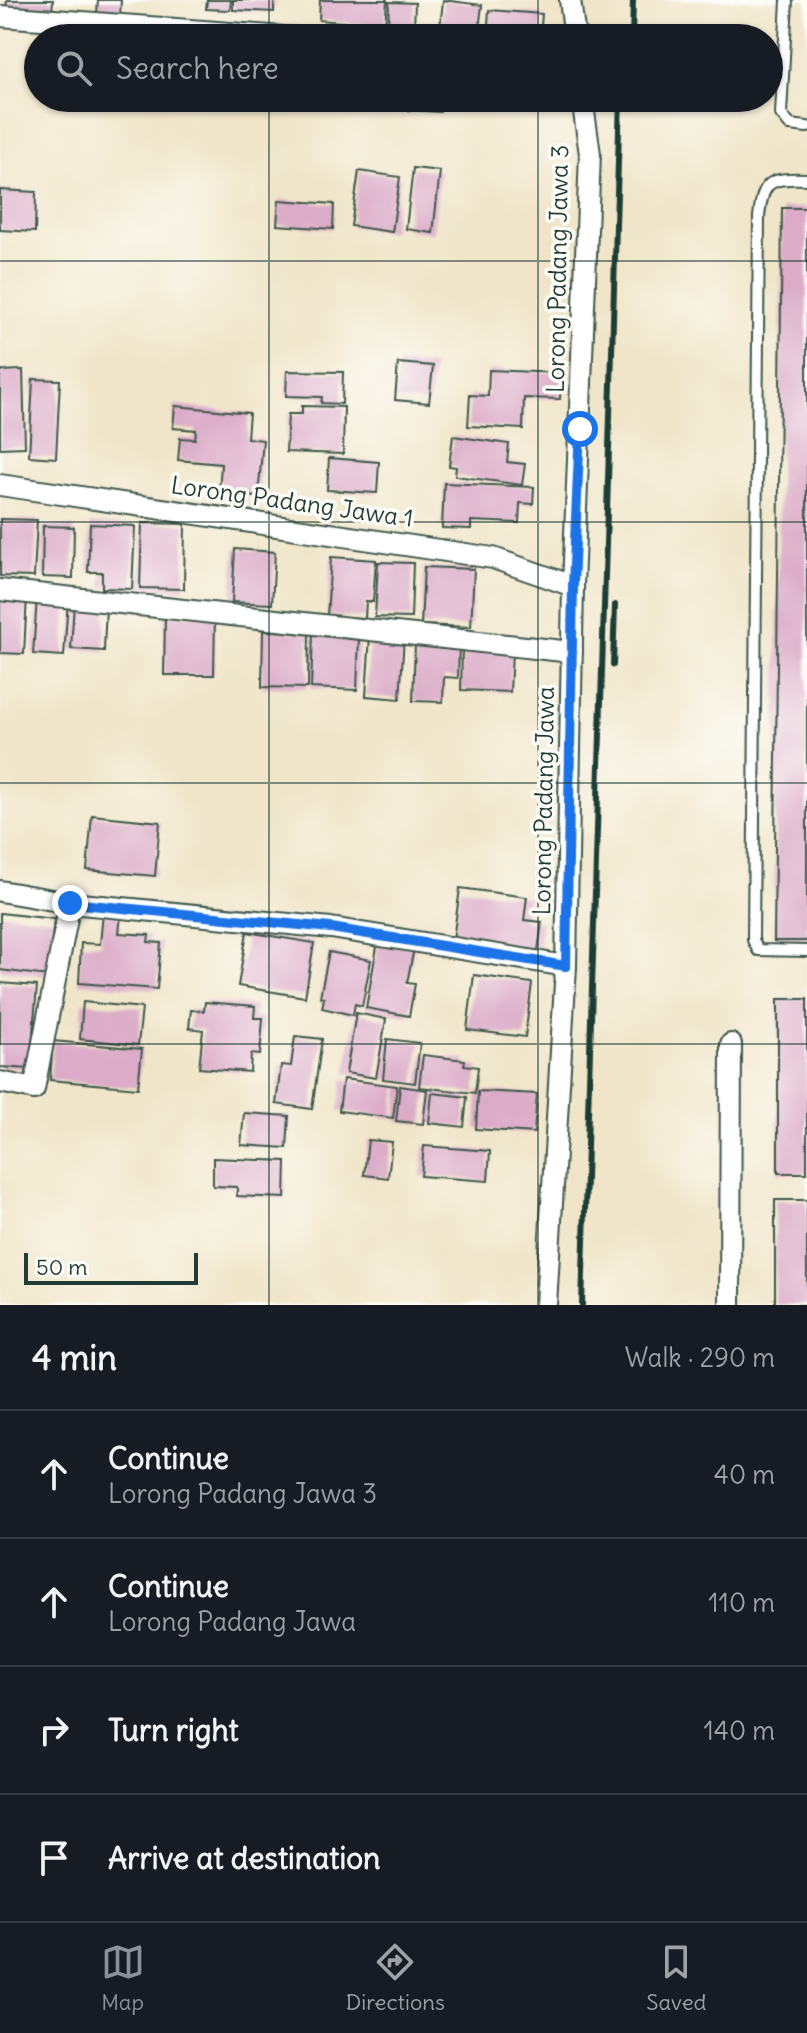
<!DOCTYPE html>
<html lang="en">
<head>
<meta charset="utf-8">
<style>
  body { margin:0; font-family:Delius,sans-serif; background:#242831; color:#f1f3f6 }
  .scale { position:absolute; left:24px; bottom:20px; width:174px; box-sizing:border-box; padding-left:8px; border:4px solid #1f3d34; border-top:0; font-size:22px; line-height:28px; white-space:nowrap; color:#1f3d34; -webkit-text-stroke:6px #fdfcf7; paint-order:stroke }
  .stop { position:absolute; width:24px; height:24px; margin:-18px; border:6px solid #1a73e8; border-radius:50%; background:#fff }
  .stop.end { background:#1a73e8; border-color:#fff; box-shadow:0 2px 8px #0008 }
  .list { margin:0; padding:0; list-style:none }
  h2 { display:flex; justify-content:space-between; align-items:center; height:104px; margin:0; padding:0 32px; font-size:34px }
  h2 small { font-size:26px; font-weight:400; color:#9ea1a6 }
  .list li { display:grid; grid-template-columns:52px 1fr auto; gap:24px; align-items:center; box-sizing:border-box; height:128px; padding:0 32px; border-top:2px solid #363941 }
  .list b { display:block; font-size:30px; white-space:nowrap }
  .list p { margin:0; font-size:26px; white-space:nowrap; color:#9ea1a6 }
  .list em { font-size:26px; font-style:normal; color:#9ea1a6 }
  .icon { flex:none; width:44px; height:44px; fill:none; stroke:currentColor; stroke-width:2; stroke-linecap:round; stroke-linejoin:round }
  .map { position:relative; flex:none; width:807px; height:1305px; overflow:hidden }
  .search { position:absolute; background:#171b24; box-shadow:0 2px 6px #0004; left:24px; right:24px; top:24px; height:88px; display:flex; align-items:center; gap:20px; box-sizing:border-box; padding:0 28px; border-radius:44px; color:#9ea1a6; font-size:30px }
  .sheet { height:616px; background:#171b24 }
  nav { display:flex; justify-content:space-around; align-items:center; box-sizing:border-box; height:112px; border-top:2px solid #363941; background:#171b24; font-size:22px; color:#9ea1a6 }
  nav a { display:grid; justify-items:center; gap:4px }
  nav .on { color:#8c9099 }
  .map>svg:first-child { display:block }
</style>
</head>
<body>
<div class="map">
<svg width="807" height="1305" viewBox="0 0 807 1305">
  <rect width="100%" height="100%" fill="#fdfcf7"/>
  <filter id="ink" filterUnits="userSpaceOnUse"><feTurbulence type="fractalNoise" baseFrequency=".0125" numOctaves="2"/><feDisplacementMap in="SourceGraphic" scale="16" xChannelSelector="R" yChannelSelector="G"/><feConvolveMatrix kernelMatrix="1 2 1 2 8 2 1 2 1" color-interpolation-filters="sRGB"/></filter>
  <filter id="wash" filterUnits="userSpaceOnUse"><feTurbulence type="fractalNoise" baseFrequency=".006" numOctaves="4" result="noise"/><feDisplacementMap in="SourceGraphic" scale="32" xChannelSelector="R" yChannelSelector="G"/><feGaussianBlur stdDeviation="1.8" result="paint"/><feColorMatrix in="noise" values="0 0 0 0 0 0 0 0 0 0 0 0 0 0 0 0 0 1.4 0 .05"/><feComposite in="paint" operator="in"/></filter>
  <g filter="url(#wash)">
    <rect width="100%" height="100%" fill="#f0e5c9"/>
    <g id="blocks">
      <g fill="#dbabc8">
        <polygon points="7,0 53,0 52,11 6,8"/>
        <polygon points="98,0 121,0 120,16 97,14"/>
        <polygon points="207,0 231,0 230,10 206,9"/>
        <polygon points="233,0 274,0 274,12 233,10"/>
        <polygon points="320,0 387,0 385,26 319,20"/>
        <polygon points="443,0 482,5 478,38 439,38"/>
        <polygon points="389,2 415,3 414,28 388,27"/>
        <polygon points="489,10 542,14 540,38 487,38"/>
        <polygon points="43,30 72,32 72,38 42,38"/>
        <polygon points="392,98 441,98 440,112 392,109"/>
        <polygon points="413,168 440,171 433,233 406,229"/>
        <polygon points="359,171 400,177 392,232 351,226"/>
        <polygon points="0,190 36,192 35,232 0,230"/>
        <polygon points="279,200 334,204 333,229 277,225"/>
        <polygon points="782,208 807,208 807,941 774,941"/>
        <polygon points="398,363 433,366 429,403 395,400"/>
        <polygon points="23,370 25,447 0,448 0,371"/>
        <polygon points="489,370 561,373 560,399 524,398 523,429 468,426 470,395 488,396"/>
        <polygon points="287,371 343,372 342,404 321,403 322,397 286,396"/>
        <polygon points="33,379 60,380 56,458 29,456"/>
        <polygon points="175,406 249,413 247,438 263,440 258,497 219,494 221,464 178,460 180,438 195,439 196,430 173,428"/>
        <polygon points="302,406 344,407 343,454 286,452 288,414 302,414"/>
        <polygon points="453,436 509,444 507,462 525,464 522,485 455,476 456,467 449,466"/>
        <polygon points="329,458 379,462 377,493 327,490"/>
        <polygon points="444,483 534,487 533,504 520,503 519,523 471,521 471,529 442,528"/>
        <polygon points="0,519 37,520 34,577 0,576"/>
        <polygon points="142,523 185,524 184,589 140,588"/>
        <polygon points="90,524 135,526 132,589 102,588 102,572 88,572"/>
        <polygon points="43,526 74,527 73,578 42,577"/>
        <polygon points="235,549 275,552 272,604 232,602"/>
        <polygon points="331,557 376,560 373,602 366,601 365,618 327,616"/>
        <polygon points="378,562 413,563 411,618 375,617"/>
        <polygon points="424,567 474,569 471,627 421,625"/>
        <polygon points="0,594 27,595 24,654 0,653"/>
        <polygon points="37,598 68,600 64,656 33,654"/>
        <polygon points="74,603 106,604 104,651 71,649"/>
        <polygon points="165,615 215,616 214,675 164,675"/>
        <polygon points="263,631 309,632 308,688 262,687"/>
        <polygon points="313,634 359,636 357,690 311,688"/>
        <polygon points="370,635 404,637 400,699 366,696"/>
        <polygon points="415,643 459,645 458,678 444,677 443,702 413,701"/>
        <polygon points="462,649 512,651 510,692 461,690"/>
        <polygon points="92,815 160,822 155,876 87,870"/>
        <polygon points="460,888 527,897 524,920 542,922 538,951 453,940"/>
        <polygon points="0,913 54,919 48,976 0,970"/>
        <polygon points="103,913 121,914 119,933 149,935 148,942 161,943 157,989 79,983 81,943 100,944"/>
        <polygon points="247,932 314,943 305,997 238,986"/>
        <polygon points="378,941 414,948 407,983 415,984 409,1016 366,1008"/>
        <polygon points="329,952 371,960 362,1006 355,1004 353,1015 322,1008 324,998 320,997"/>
        <polygon points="474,975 532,983 525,1037 467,1030"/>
        <polygon points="0,983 37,986 30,1069 0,1067"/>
        <rect x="778" y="999" width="29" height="174"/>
        <polygon points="83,1002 142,1008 138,1045 80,1039"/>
        <polygon points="205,1002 255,1006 254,1018 263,1018 260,1055 251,1054 250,1072 199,1068 203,1030 189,1028 191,1010 204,1011"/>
        <polygon points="356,1013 386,1019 376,1078 346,1073"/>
        <polygon points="295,1036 322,1039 312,1109 276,1104 281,1065 291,1066"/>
        <polygon points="387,1039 420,1043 415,1083 383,1079"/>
        <polygon points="53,1041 142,1049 138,1088 50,1080"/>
        <polygon points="423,1055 465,1060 464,1065 478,1067 475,1093 419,1087"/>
        <polygon points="343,1079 397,1086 393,1118 339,1111"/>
        <polygon points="400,1086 427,1090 423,1124 396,1121"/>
        <polygon points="478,1091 537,1094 534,1133 476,1129"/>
        <polygon points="432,1093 467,1097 464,1127 429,1123"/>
        <polygon points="244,1113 289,1116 287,1148 241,1145"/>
        <polygon points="368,1140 392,1142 388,1178 364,1175"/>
        <polygon points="424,1146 490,1151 488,1181 421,1176"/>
        <polygon points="213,1158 286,1161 285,1198 237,1196 237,1187 213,1186"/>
        <rect x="775" y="1200" width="32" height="105"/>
      </g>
    </g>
  </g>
  <g filter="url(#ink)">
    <use href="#blocks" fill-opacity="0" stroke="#3e564a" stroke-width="2"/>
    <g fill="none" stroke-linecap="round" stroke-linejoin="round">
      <g stroke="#3e564a" stroke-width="14">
        <g id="service">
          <polyline points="787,0 781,114 790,125 807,127"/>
          <path d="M807 179C770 178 763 179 759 217L753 940 758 950 807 951"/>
        </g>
      </g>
      <g stroke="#3e564a" stroke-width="24">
        <g id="minor">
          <polyline points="570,0 575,38"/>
          <polyline points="0,16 298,38"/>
          <polyline points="0,485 493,558 573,586"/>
          <polyline points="0,590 572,652"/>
          <polyline points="0,891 70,903 331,928 566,966"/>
          <polyline points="0,1082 34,1089 70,903"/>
          <polyline points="546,1305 566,966 573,586 590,154 582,98"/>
          <polyline points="730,1305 731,1044"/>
        </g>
      </g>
      <use href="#service" stroke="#fff" stroke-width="10"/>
      <use href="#minor" stroke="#fff" stroke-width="20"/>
      <g stroke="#1f3d34" stroke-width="6">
        <polyline points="632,38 633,0"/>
        <polyline points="613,665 615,605"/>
        <polyline points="582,1305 620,98"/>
      </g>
    </g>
  </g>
  <g fill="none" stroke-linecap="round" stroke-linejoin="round" filter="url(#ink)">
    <polyline stroke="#1a73e8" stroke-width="10" points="70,903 331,928 566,966 573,586 580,429"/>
  </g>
  <path fill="none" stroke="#1f3d34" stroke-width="2" stroke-opacity="0.55" d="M269 0V38M538 0V38M269 98V1305M538 98V1305M0 261H807M0 522H807M0 783H807M0 1044H807"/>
  <g text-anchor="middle" stroke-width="7" stroke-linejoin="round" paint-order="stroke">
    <g font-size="24" fill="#1f3d34" stroke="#fdfcf7">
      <text transform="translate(558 269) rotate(-89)" y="8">Lorong Padang Jawa 3</text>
      <text transform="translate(292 502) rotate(8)" y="8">Lorong Padang Jawa 1</text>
      <text transform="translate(544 801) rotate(-89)" y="8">Lorong Padang Jawa</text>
    </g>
  </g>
</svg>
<div class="scale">50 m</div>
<div class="stop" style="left:580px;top:429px"></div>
<div class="stop end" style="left:70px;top:903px"></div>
<div class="search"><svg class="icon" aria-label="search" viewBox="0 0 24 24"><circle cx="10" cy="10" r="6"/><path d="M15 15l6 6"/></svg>Search here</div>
</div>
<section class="sheet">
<h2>4 min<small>Walk · 290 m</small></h2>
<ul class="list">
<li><svg class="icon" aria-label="ahead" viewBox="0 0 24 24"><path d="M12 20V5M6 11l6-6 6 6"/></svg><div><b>Continue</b><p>Lorong Padang Jawa 3</p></div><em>40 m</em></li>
<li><svg class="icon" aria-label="ahead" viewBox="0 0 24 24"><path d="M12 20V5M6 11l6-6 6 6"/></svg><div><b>Continue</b><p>Lorong Padang Jawa</p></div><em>110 m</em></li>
<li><svg class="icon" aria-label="right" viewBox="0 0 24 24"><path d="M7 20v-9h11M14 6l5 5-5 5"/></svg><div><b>Turn right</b></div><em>140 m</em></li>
<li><svg class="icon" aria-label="arrive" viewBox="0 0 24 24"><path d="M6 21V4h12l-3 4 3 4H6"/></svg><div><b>Arrive at destination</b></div></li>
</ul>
</section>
<nav>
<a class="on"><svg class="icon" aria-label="map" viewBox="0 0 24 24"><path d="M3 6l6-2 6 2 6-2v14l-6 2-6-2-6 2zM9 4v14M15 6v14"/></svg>Map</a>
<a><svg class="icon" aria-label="directions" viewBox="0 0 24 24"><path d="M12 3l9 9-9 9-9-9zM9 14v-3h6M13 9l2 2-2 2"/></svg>Directions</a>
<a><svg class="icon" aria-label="saved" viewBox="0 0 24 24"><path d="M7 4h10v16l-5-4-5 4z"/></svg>Saved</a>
</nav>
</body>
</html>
